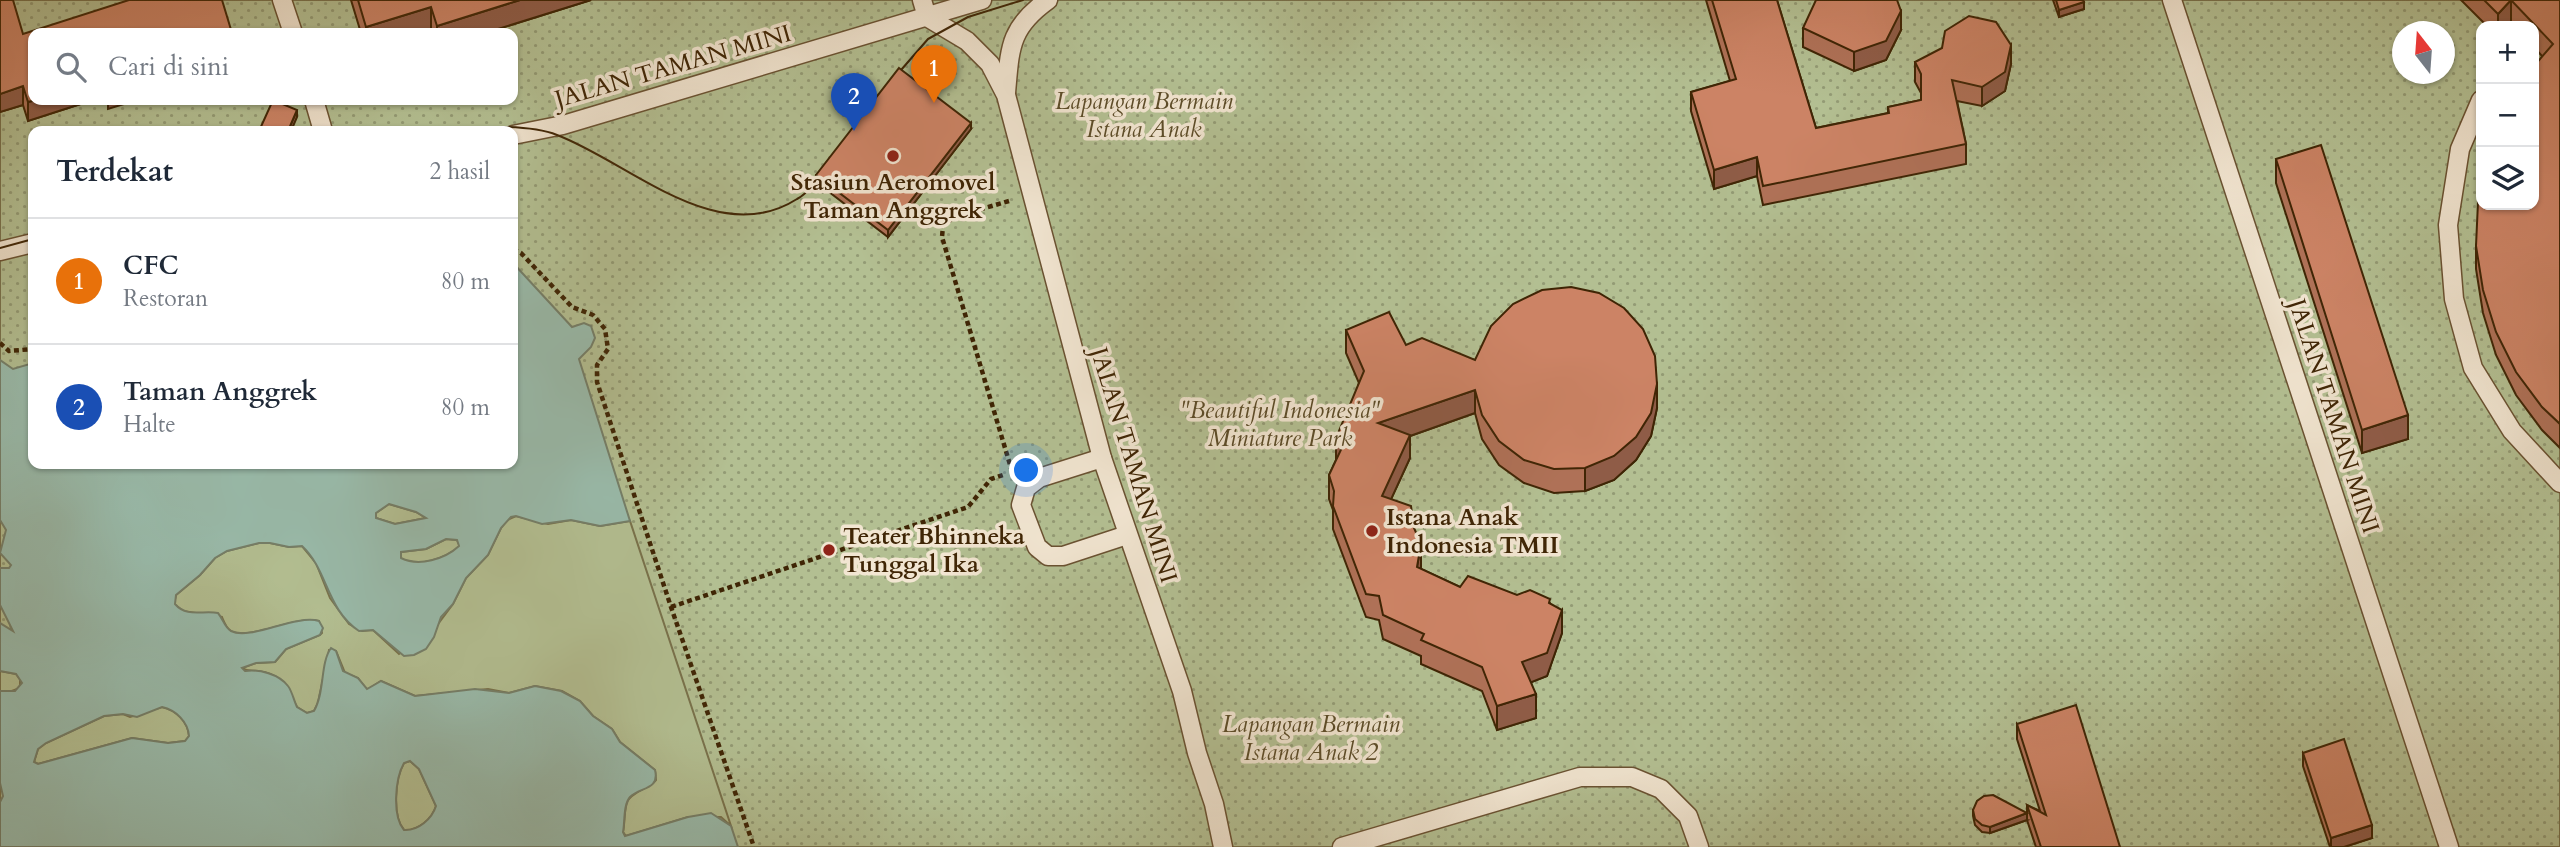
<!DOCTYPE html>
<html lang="id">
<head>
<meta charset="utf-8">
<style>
  body { margin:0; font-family:Cardo,serif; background:#f6f6f7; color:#1f2937 }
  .controls { position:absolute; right:21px; top:21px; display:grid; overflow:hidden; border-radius:14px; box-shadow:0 2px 5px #0004 }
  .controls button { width:63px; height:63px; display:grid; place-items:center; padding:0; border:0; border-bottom:2px solid #e0e1e3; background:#fff; color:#1f2937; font:35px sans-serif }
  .compass { position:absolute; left:2392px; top:21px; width:63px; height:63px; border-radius:50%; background:#fff; box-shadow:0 2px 5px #0004; rotate:343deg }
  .you { position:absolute; left:1027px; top:471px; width:24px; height:24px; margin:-18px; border:5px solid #fff; border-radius:50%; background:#1a73e8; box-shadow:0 0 0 10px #1a73e833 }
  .badge { display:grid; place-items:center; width:46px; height:46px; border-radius:50%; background:#0f766e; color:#fff; font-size:23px; font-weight:700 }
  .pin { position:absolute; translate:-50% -58px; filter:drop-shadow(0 2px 4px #0008) }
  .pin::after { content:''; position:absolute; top:37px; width:24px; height:21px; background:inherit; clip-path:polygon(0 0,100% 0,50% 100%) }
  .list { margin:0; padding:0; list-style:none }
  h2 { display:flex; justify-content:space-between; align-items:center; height:91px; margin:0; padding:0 28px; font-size:30px }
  h2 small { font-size:23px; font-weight:400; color:#747a83 }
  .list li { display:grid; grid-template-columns:46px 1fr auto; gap:21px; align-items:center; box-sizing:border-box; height:126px; padding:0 28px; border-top:2px solid #e0e1e3 }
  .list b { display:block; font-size:26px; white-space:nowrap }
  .list p { margin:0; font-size:23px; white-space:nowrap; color:#747a83 }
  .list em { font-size:23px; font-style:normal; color:#747a83 }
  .icon { flex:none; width:38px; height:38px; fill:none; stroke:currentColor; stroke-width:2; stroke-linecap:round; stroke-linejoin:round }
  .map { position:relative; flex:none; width:2560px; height:847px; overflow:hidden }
  .search { position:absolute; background:#fff; box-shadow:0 2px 5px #0004; left:28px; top:28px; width:490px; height:77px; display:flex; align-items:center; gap:18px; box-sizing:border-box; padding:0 24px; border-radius:14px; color:#747a83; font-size:26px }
  .panel { position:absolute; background:#fff; box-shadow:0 2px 5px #0004; left:28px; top:126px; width:490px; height:343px; border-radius:14px }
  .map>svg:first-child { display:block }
</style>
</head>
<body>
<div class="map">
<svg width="2560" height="847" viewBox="0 0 2560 847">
  <defs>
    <pattern id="park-dots" width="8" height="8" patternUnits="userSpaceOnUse" patternTransform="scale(1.75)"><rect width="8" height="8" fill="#b3bf92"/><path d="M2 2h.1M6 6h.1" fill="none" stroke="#939b75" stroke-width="1.8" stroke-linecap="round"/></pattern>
  </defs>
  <rect width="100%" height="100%" fill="#ebd8ba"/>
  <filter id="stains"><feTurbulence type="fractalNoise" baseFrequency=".00286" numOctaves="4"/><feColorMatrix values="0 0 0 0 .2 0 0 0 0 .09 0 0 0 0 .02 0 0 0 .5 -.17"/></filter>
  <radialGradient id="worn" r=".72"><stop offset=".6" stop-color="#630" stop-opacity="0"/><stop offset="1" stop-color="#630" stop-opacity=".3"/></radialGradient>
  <path fill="url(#park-dots)" stroke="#79724c" stroke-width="2" fill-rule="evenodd" d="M0 0H2560V847H0ZM2481 26H2534V205H2481ZM2402 32H2444V74H2402ZM33 33H513V100H33ZM33 131H513V464H33Z"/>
  <g fill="#b3bf92" stroke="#79724c" stroke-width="2">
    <polygon points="389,504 416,512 426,518 395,524 376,518 376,513"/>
    <path d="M516 516 548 524 571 520 600 526 630 521 731 826 721 817H688L626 836 623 832C625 823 624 810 627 802 631 792 649 788 656 780L655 770 620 742 612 729 593 716 580 701 562 691 535 686 509 693 488 689 415 696 381 681 367 690 358 678 345 673 336 651 329 650 318 703 314 711 307 713 297 707C287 688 284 674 258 671 251 670 248 672 242 668L256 663 275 662 286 649 320 635 322 633 319 621C296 615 248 641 231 631 226 628 224 622 222 617L183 611 174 604 176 595 200 575 215 558 227 551 259 543H270L289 547 302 546 316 563 330 598 349 624 362 631 373 630 399 654 438 624 453 604 466 578 488 555 501 528 507 520Z"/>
    <path d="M446 539 457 540 460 546C445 559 419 567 401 559V552L426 549Z"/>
    <polygon points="0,671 16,674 20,679 20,688 9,692 0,691"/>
    <path d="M162 707C176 710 188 722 189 736L185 741 168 743 132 738 38 764 34 762 38 749 46 743 104 716 123 714 130 717Z"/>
    <path d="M410 761 419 769 436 806C432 819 418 831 404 830 392 816 395 778 404 763Z"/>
  </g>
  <path fill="#99bbab" stroke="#757f69" stroke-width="2" fill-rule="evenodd" d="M513 263 572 327 584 323 591 326 595 338 591 347 579 359 630 521 600 526 571 520 542 524 516 516 511 517 501 528 488 555 466 578 453 604 441 617 434 637 426 649 414 655 404 656 373 630 359 631C326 609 328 570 302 546L289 547 270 543H259L227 551 215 558 200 575 176 595 175 604C187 618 203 610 218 613 223 619 225 628 231 631 250 641 295 614 319 621L323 628 320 635 286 649 275 662 256 663 242 668 245 671C259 669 279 674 288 686 292 691 294 701 297 707L307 713 314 711C325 692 320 663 331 648L336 651 343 671 358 678 367 689 381 681 415 696 475 689 509 693 535 686 561 691 580 701 593 716 612 729 620 742 655 770C660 790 640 787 630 797 623 805 625 823 623 832L625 836 688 817 711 813 731 826 738 847H0V802L3 796 0 783V691H15L22 683 16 674 0 671V623L13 631 0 605V568H9L11 565 0 553 6 530 0 520V360L13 369 33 363V464H513ZM389 504 416 512 426 518 395 524 376 518V513ZM446 539 457 540 459 546C445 559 419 567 401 558V552L426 549ZM162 707C176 710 188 722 189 736L185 741 168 743 132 738 38 764 34 762 38 749 46 743 104 716 123 714 137 717ZM410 761 419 769 436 806C432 819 418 831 404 830 392 816 395 779 404 763Z"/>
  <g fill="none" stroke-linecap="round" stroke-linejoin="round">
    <g stroke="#6a5232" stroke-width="21">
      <g id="lane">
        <polyline points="282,0 293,33"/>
        <polyline points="922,0 927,17"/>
        <polyline points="2172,0 2449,847"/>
        <polyline points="927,17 967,41 990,64 1006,95 1102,458 1182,691 1197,753 1214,804 1223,847"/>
        <path d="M1006 93C1010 48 1009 28 1048 0"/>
        <polyline points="314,100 323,131"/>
        <polyline points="2481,100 2460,149 2448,225 2454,299 2473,368 2512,431 2560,483"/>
        <polyline points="513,135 563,125 982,0"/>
        <polyline points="0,251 33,243"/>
        <polyline points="1102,458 1039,478 1026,488 1021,505 1037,547 1048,556 1063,556 1127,535"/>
        <polyline points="1342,847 1580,777 1632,777 1661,789 1688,816 1699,847"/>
      </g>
    </g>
    <g stroke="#3f2505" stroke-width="4.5" stroke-dasharray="5 3.5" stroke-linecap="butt">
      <polyline points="1009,201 954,217 943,226 942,237 1011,468"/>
      <polyline points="513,249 521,253 572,307 593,315 605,329 608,349 597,365 597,382 671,607 754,847"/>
      <polyline points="0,343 9,351 33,349"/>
      <polyline points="671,607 968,507 991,479 1006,474"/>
    </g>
    <use href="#lane" stroke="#f2e6d2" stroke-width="18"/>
    <g stroke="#3f2505" stroke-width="2">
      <polyline points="888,85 928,39 968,17 1023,0"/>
      <path d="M451 131C478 125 532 125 557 135 629 162 717 250 797 199 810 192 820 175 829 163"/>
      <polyline points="0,248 33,239"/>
    </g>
  </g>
  <g fill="#af7157" stroke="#3f2505" stroke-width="2">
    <polygon points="0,0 33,100 93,100 28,121 23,105 0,112"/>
    <polygon points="351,0 591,0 485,33 433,33 431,29 418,33 361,33"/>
    <polygon points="1706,0 1777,0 1816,128 1888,113 1888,107 1921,100 1921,93 1915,82 1915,62 2011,64 2005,91 1982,106 1957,101 1966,144 1966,164 1763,205 1757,176 1714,189 1691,111 1691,92 1730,81"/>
    <polygon points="2053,0 2083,0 2084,9 2059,17"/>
    <polygon points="2461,0 2560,0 2560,448 2542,430 2516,395 2496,355 2483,313 2476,269 2476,246 2542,56 2534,47 2534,26 2514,26 2511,24 2509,26 2487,26"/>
    <polygon points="1803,28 1901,30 1886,60 1854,71 1803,47"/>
    <polygon points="971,129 888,237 816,182 816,175"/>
    <polygon points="2276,159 2408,439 2362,453 2276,183"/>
    <polygon points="1346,330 1406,345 1475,360 1657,408 1651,436 1636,460 1614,480 1585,491 1554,493 1524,483 1499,465 1482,439 1475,413 1410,436 1410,458 1391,499 1421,569 1460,587 1517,595 1550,603 1562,633 1547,676 1531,682 1536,718 1497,730 1482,691 1421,664 1421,656 1383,639 1379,620 1366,617 1333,529 1333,510 1329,499 1329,475 1336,460 1359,383 1346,353"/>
    <polygon points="2017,724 2120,847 2036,847 2027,820 2027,805 2040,811 2017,739"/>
    <polygon points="2303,753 2372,838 2344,847 2330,847 2303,766"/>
    <polygon points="1973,810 2027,820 1990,833 1982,832 1975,825 1973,816"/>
  </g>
  <g fill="#8f5c47" stroke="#3f2505" stroke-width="2">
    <polygon points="520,0 591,0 485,33 437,33 437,26"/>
    <polygon points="2511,0 2511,24 2509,26 2498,26 2498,14"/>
    <polygon points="2084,2 2084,9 2059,17 2059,10"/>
    <polygon points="431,7 431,29 418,33 366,33 366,27"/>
    <polygon points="1901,11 1901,30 1886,60 1854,71 1854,52"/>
    <polygon points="2011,45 2011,64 2005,91 1982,106 1982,87"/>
    <polygon points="23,86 23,105 0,112 0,94"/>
    <polygon points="36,100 93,100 28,121 28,102"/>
    <polygon points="108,100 137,100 108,109"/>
    <polygon points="297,110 297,117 291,131 288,131"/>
    <polygon points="971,123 971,129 888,237 888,230"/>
    <polygon points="1757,157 1757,176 1714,189 1714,170"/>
    <polygon points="1657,384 1657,408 1651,436 1636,460 1614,480 1585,491 1585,468"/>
    <polygon points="1475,390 1475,413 1410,436 1410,458 1382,519 1378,423"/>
    <polygon points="2408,415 2408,439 2362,453 2362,430"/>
    <polygon points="1343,435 1343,459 1336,461 1336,438"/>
    <polygon points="1421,544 1421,567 1417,590 1417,567"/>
    <polygon points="1562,610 1562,633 1547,676 1522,686 1522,662"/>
    <polygon points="1536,694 1536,718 1497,730 1497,706"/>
    <polygon points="2027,813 2027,820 1990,833 1990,827"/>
    <polygon points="2372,825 2372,838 2344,847 2331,847 2331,838"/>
  </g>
  <g fill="#cc8365" stroke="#3f2505" stroke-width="2">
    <polygon points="0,0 13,0 23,34 129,0 222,0 232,33 33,33 33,100 36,100 28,102 23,86 0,94"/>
    <polygon points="358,0 520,0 437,26 431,7 366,27"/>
    <polygon points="1712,0 1777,0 1816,128 1889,113 1888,107 1921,100 1921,74 1915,62 1942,48 1945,31 1969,16 1996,22 2011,45 2005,72 1982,87 1952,80 1966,144 1763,186 1757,157 1714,170 1691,92 1736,79"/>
    <polygon points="1816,0 1897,0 1901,11 1886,41 1854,52 1803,28"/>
    <polygon points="2056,0 2083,0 2084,2 2059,10"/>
    <polygon points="2484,0 2560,0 2560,424 2542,407 2516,372 2496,332 2483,290 2476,246 2478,202 2481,184 2481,205 2534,205 2534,66 2553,44 2511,0 2498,14"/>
    <polygon points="899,68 971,123 888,230 816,175"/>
    <polygon points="273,100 297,110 288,131 259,131"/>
    <polygon points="2321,145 2408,415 2362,430 2276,159"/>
    <polygon points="1571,287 1599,293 1624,308 1643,329 1655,356 1657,384 1651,413 1636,437 1614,456 1585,468 1554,469 1524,460 1499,441 1482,415 1475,390 1378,423 1410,435 1382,496 1411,506 1414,528 1421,544 1417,567 1460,587 1468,576 1517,595 1530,590 1550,599 1549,603 1562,610 1547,653 1522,662 1536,694 1497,706 1482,667 1421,640 1424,634 1383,615 1379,596 1366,594 1333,506 1334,491 1329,475 1347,437 1343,435 1336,438 1364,371 1346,330 1389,312 1406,345 1422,338 1475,360 1491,326 1513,304 1542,290"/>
    <polygon points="2076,705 2120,847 2041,847 2027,805 2046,815 2017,724"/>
    <polygon points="2344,739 2372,825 2331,838 2303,753"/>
    <polygon points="1993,795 2027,813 1990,827 1982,825 1975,819 1973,810 1977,801 1984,796"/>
  </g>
  <g fill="#8f2418" stroke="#f2e6d2" stroke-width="2.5">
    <circle cx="893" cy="156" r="7"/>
    <circle cx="1372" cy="531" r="7"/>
    <circle cx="829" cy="550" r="7"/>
  </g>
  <g text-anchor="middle" stroke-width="7" stroke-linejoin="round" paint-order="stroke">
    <g font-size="24" fill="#3f2505" stroke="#f2e6d2">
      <text transform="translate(673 66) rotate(-16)" y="8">JALAN TAMAN MINI</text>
      <text transform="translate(2334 416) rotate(72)" y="8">JALAN TAMAN MINI</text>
      <text transform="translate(1134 465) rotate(73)" y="8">JALAN TAMAN MINI</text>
    </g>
    <g font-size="24" font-style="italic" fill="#5c4c28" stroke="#f2e6d2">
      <text x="1144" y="109">Lapangan Bermain<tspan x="1144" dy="28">Istana Anak</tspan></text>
      <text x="1280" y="418">"Beautiful Indonesia"<tspan x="1280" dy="28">Miniature Park</tspan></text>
      <text x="1311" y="732">Lapangan Bermain<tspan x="1311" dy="28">Istana Anak 2</tspan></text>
    </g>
    <g font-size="24" font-weight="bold" fill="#3f2505" stroke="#f2e6d2" text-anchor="start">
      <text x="893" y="190" text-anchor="middle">Stasiun Aeromovel<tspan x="893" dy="28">Taman Anggrek</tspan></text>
      <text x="1386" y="525">Istana Anak<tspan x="1386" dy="28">Indonesia TMII</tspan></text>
      <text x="843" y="544">Teater Bhinneka<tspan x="843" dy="28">Tunggal Ika</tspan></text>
    </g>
  </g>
  <rect width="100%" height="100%" filter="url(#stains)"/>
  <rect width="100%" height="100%" fill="url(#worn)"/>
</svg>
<div class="controls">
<button>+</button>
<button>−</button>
<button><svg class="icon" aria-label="layers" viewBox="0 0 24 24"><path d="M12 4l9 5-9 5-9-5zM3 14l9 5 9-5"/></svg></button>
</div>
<svg class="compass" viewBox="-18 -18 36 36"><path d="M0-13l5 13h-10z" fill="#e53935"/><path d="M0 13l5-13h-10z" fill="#747a83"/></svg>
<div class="you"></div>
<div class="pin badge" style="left:934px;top:103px;background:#e8710a">1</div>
<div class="pin badge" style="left:854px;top:131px;background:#1a4fb4">2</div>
<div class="search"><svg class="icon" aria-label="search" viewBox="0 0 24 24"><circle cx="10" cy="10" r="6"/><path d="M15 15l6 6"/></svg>Cari di sini</div>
<section class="panel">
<h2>Terdekat<small>2 hasil</small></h2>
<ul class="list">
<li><span class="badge" style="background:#e8710a">1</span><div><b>CFC</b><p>Restoran</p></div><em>80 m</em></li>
<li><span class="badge" style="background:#1a4fb4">2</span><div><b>Taman Anggrek</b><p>Halte</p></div><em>80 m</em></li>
</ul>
</section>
</div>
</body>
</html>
